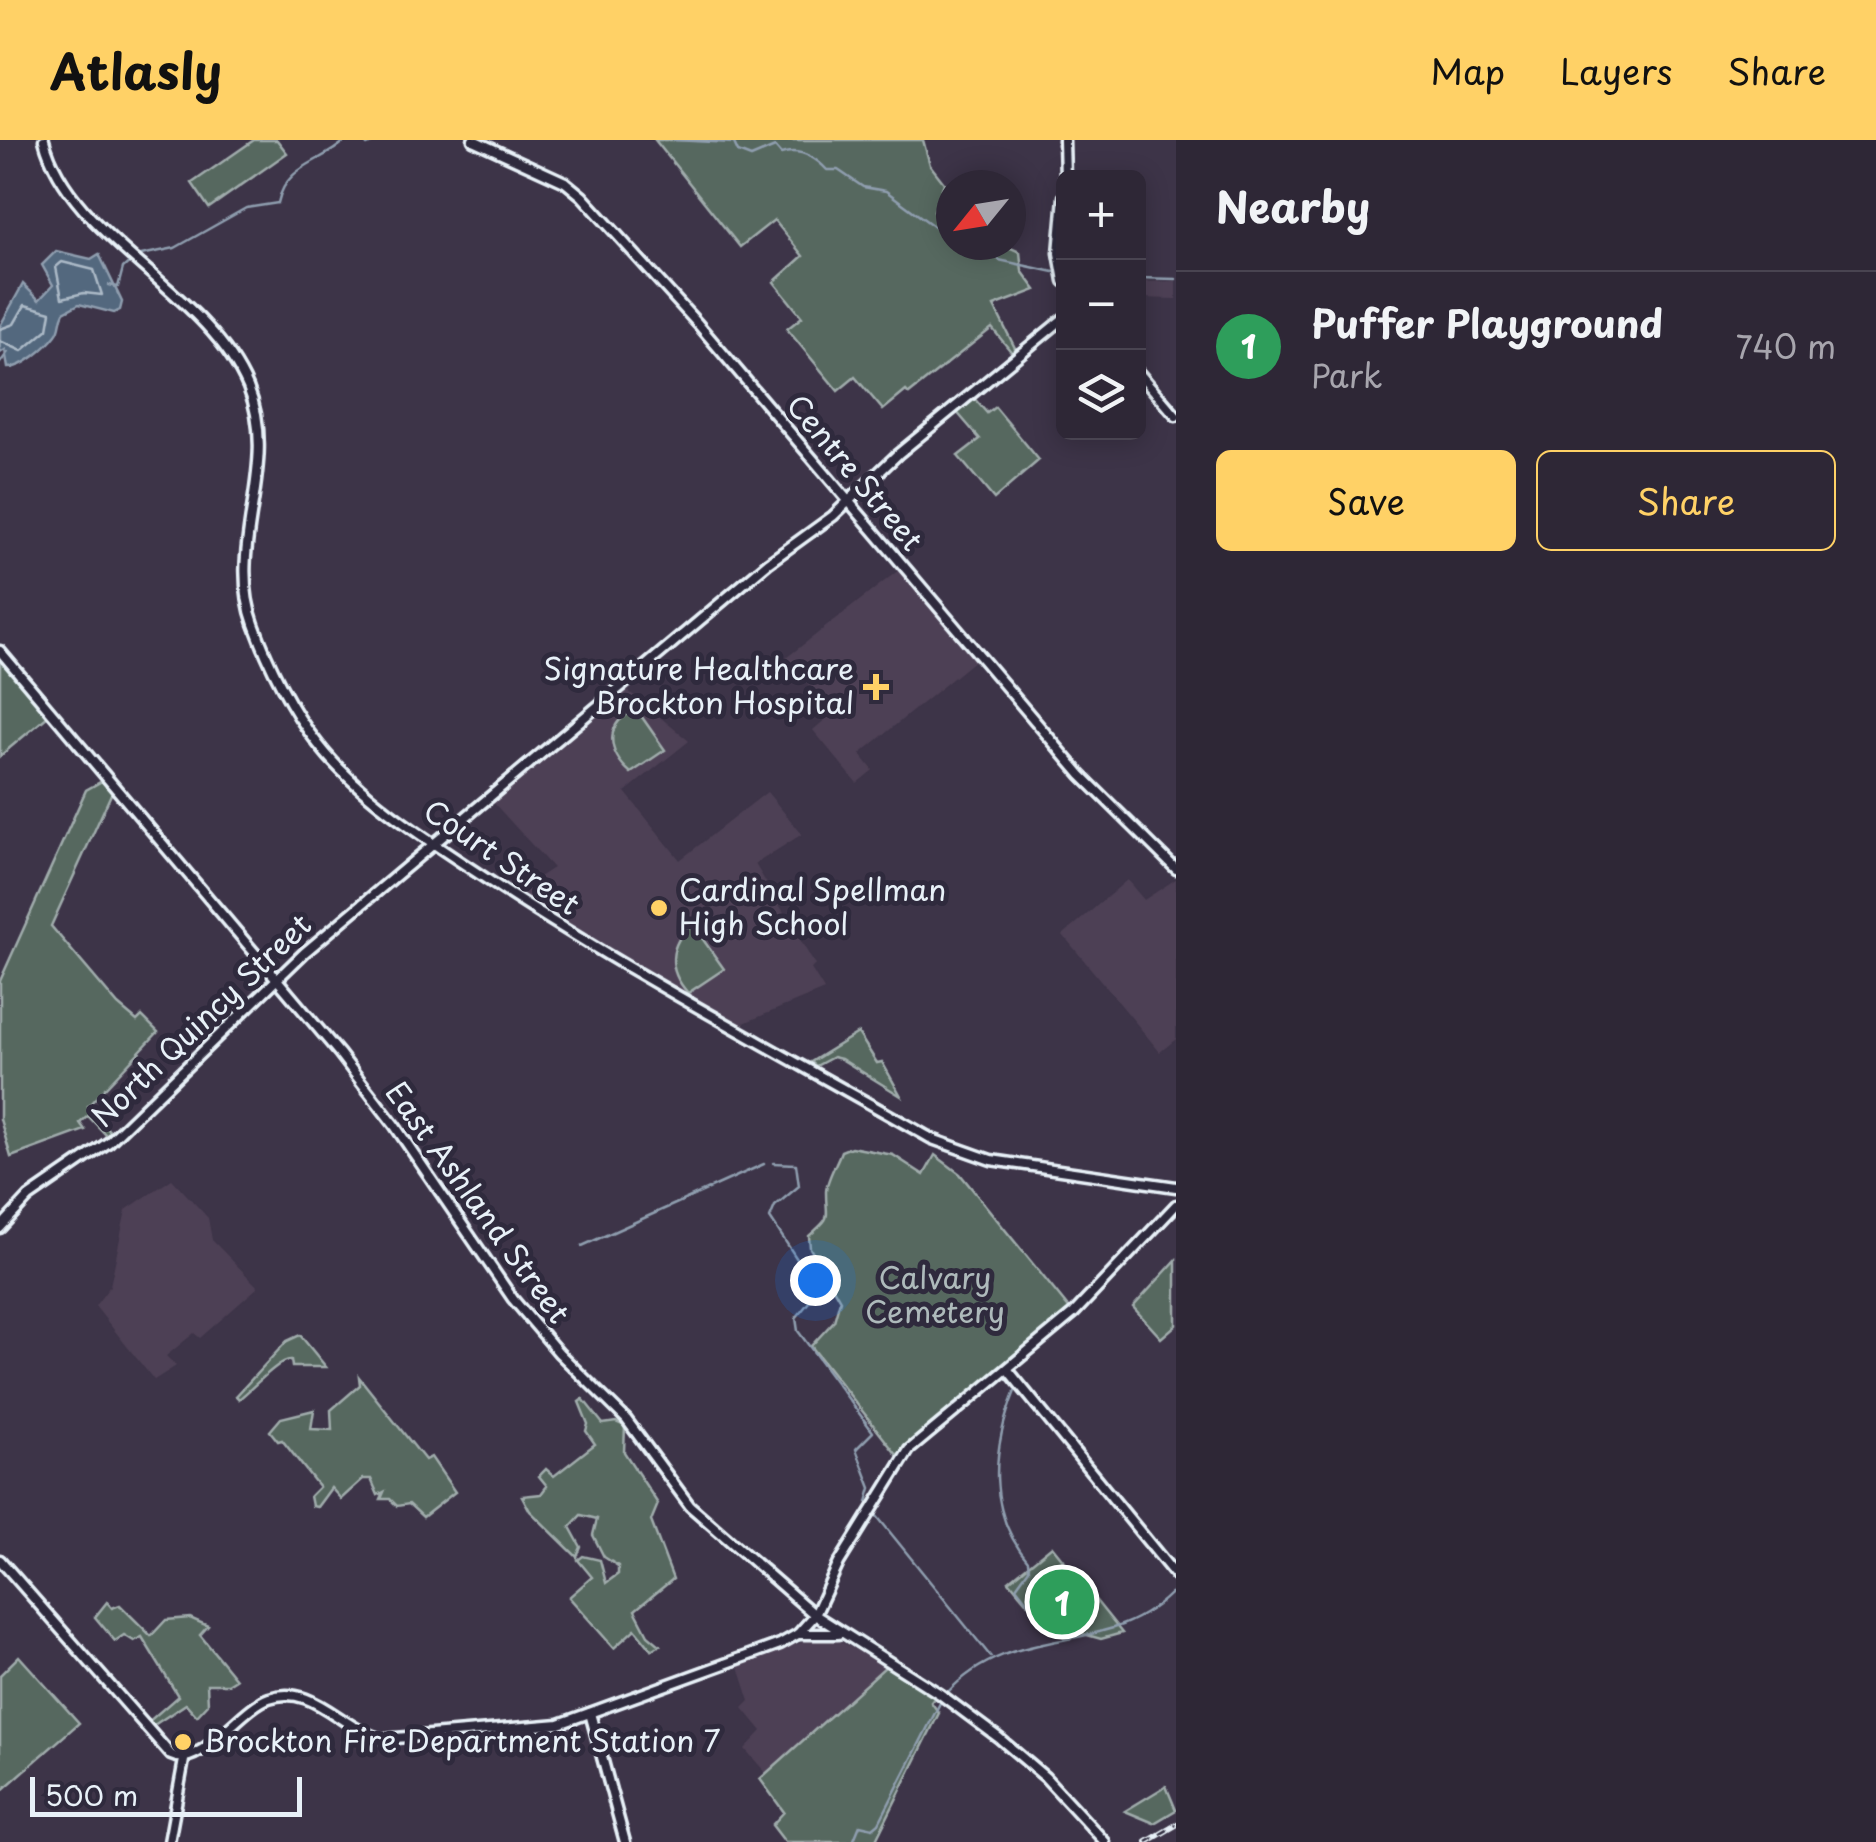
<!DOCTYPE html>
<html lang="en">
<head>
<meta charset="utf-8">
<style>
  body { margin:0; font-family:"Playpen Sans",sans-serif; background:#3a3342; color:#f1f3f6 }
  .controls { position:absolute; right:30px; top:30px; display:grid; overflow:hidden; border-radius:15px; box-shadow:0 5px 25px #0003 }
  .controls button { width:90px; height:90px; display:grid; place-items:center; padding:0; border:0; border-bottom:2px solid #494451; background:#2e2736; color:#f1f3f6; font:50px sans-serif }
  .compass { position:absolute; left:936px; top:30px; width:90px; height:90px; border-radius:50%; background:#2e2736; box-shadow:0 5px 25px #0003; rotate:240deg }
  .scale { position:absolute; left:30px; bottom:25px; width:272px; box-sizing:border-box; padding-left:10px; border:5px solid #e8f1f8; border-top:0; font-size:28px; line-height:35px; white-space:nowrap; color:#e8f1f8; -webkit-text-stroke:8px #2f2a3d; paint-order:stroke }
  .you { position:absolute; left:815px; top:1140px; width:35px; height:35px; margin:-25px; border:8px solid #fff; border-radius:50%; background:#1a73e8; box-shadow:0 0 0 15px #1a73e833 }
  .badge { display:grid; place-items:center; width:65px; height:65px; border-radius:50%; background:#ffd166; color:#fff; font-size:32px; font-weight:700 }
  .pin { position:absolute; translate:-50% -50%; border:5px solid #fff; box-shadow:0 2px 10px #0006 }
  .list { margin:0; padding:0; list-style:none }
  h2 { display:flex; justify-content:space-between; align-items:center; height:130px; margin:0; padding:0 40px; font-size:42px }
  h2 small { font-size:32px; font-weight:400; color:#a7a5ad }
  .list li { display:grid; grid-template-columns:65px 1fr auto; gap:30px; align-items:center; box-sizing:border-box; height:150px; padding:0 40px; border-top:2px solid #494451 }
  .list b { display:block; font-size:38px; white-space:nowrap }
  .list p { margin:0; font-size:32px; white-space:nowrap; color:#a7a5ad }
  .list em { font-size:32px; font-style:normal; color:#a7a5ad }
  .actions { display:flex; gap:20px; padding:30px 40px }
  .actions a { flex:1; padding:22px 0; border:2px solid #ffd166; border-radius:15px; text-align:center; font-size:35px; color:#ffd166 }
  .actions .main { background:#ffd166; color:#111 }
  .icon { flex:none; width:55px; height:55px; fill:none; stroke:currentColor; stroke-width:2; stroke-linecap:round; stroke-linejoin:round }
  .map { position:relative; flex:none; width:1176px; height:1702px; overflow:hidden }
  header { display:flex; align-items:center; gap:60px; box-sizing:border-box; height:140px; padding:0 50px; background:#ffd166; color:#111 }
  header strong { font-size:48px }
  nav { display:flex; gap:55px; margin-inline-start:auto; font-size:35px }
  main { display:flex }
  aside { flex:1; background:#2e2736 }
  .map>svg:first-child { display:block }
</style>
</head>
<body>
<header>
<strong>Atlasly</strong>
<nav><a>Map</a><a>Layers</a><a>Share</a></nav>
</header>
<main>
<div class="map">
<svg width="1176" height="1702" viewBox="0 0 1176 1702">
  <rect width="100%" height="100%" fill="#3d3448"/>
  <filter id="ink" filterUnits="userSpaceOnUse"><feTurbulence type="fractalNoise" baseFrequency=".01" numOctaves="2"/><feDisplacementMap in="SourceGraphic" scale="20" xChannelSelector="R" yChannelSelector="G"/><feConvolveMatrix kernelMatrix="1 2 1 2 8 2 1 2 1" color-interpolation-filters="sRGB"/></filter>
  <g filter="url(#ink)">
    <g fill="#4e4155">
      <polygon points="1176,141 1176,159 1139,158 1139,142"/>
      <polygon points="899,430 975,520 860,614 873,630 857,643 813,590 833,573 786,518"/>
      <polygon points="627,550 689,601 625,652 680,720 767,652 802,694 755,724 815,825 811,829 824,850 739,885 514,753 553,728 492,661"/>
      <polygon points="1176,739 1176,899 1160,912 1063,795 1127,740 1144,760"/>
      <polygon points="172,1039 208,1078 212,1100 258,1147 200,1198 194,1193 166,1216 176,1226 154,1240 95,1166 110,1146 126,1070"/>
      <polygon points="828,1495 886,1526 766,1633 745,1609 762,1591 743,1568 750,1561 737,1521"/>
    </g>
    <g fill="#57685f" stroke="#a0acac" stroke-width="2.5">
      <polygon points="254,0 277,0 287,13 209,68 192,43"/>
      <polygon points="655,0 923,0 930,25 944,43 934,71 951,79 951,105 1004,105 1020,112 1022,131 1036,150 994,166 1017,212 1013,214 992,188 909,254 906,251 883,270 855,237 838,251 787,189 802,177 774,142 803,116 774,80 740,107"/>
      <polygon points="972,256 987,273 995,267 1039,320 994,359 958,316 980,299 955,270"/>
      <polygon points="0,517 48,576 0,616"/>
      <path d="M637 570 665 610 631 633C607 613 603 582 637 570Z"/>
      <polygon points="102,641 112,652 51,786 118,865 137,881 142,876 158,892 88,966 112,994 108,997 88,976 80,983 85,990 11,1017 0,979 0,841 86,650"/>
      <path d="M692 784 724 829 688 853C667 830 668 805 692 784Z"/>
      <polygon points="858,893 877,923 882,922 901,956 841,919 833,917 816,926 811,922"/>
      <path d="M851 1007 893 1015 924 1035 935 1015 960 1034 1071 1171 897 1315 811 1206 834 1181 840 1160 810 1108 809 1096C833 1075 826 1080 826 1052 826 1040 837 1023 841 1011Z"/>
      <polygon points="1176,1120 1176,1185 1161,1198 1133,1167"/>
      <path d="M300 1195 326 1227H292L291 1220C279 1219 253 1248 239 1259L236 1256 287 1201Z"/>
      <polygon points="359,1237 425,1320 431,1317 455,1352 423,1377 409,1364 397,1366 390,1359 381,1359 384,1352 378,1355 371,1339 363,1339 341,1359 331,1348 317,1367 312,1366 310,1356 319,1347 282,1300 278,1301 270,1291 281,1278 314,1270 311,1289 332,1290 331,1270 360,1245"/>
      <polygon points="583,1259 603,1284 616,1282 625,1286 624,1312 658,1364 651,1381 673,1439 635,1470 648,1495 660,1505 652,1510 635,1489 614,1508 569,1457 592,1437 578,1420 583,1416 600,1420 606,1443 618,1434 618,1426 604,1417 593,1395 597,1379 581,1375 570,1387 581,1407 577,1417 530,1371 522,1356 541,1354 547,1346 539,1336 546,1329 554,1336 595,1304 586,1291 588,1284 579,1262"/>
      <polygon points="1052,1406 1122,1493 1101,1499 1044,1483 1009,1441"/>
      <polygon points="107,1462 112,1468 120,1465 151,1496 166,1480 190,1478 208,1486 200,1495 236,1539 228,1544 207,1544 208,1564 197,1576 186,1564 151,1587 147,1583 178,1556 142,1497 134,1501 124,1495 115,1501 95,1477"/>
      <polygon points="19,1516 79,1583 0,1652 0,1535"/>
      <polygon points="886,1526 936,1556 931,1562 939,1573 875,1702 785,1702 772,1685 784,1672 760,1639"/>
      <polygon points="1166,1646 1176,1670 1154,1683 1125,1671"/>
    </g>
    <path fill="#53677e" stroke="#8f9eaf" stroke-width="2.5" d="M56 111 91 119 99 114 122 162 120 170 114 173 79 164 64 172C59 181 62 188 56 195 46 208 23 228 8 228L5 210 0 213V186L23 144 39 160 53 145 42 125Z"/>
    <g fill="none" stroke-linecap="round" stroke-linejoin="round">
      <g stroke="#acbac7" stroke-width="2.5">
        <polygon points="62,122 94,130 102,155 84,153 62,158 56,127"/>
        <polyline points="0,189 14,184 25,165 51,172 48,189 22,211 0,201"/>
      </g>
      <g stroke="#8f9eaf" stroke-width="2.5">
        <polyline points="363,0 367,5 378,0"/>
        <path d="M673 0 734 3 738 12 751 17 775 7 781 14C799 8 815 17 827 30H838L863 47 886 51 951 99"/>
        <polyline points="991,105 999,120 1054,132"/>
        <path d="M141 115 175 108 246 68 278 63C286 24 321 24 346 0"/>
        <polyline points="1138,138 1176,139"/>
        <polyline points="109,145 118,147 123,128 132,120"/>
        <polyline points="0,223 8,212"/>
        <polyline points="773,1023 796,1024 799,1046 775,1066 770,1078 818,1151 796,1178 798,1191 873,1292 856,1309 871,1348 867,1362"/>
        <polyline points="582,1106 764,1024"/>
        <path d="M1015 1251C992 1308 986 1371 1028 1421L1029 1429 1016 1447 1046 1485 1071 1495"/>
        <polyline points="876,1375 991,1517"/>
        <path d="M946 1554C1017 1477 1109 1522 1176 1448"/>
        <polyline points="853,1702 860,1685 873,1688 879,1683 941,1561"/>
      </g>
      <g stroke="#e8f1f8" stroke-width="15">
        <g id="secondary">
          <path d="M44 0C69 98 207 150 248 247 281 327 225 405 254 484 268 524 292 571 318 604 359 657 426 699 482 736 626 832 781 913 932 999L991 1020 1176 1047"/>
          <polyline points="473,0 565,42 582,56 698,184 1081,635 1176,729"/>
          <polyline points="1064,0 1065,38"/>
          <polyline points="1064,57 1059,113 1064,141"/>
          <polyline points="1138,232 1176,276"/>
          <polyline points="0,511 339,913 395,986 513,1159 559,1213 626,1279 690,1366 815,1475 940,1554 999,1598 1045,1637 1105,1702"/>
          <polyline points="0,1088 29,1057 109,1002 304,813 768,423 833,376 898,314 1064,178"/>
          <polyline points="1008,1230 1176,1436"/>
          <path d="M0 1420 171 1615C200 1630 240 1568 269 1558 313 1542 343 1592 384 1599L559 1584 780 1504 798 1494 815 1475 839 1423 909 1310 1074 1173 1176 1065"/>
          <polyline points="798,1494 838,1494"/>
          <polyline points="590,1573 625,1702"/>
          <polyline points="169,1702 184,1620"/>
        </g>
      </g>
      <use href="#secondary" stroke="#2f2a3d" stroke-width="8"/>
      <g stroke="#e8f1f8" stroke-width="6">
        <polyline id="rail" points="1147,1702 1176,1685"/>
      </g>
      <use href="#rail" stroke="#2f2a3d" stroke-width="2.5" stroke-dasharray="8" stroke-linecap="butt"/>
    </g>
  </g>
  <g fill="#ffd166" stroke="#2f2a3d" stroke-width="4">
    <path d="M871 532h10v10h10v10h-10v10h-10v-10h-10v-10h10z"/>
    <circle cx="659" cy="768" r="10"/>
    <circle cx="183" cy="1602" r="10"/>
  </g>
  <g text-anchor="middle" stroke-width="10" stroke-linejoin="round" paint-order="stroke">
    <g font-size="30" fill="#e8f1f8" stroke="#2f2a3d">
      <text transform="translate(854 333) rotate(50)" y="10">Centre Street</text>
      <text transform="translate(501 718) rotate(34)" y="10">Court Street</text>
      <text transform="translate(202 881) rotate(-44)" y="10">North Quincy Street</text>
      <text transform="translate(477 1063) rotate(54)" y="10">East Ashland Street</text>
    </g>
    <g font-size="30" fill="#e8f1f8" stroke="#2f2a3d" text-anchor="start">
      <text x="854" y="540" text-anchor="end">Signature Healthcare<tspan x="854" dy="34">Brockton Hospital</tspan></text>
      <text x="679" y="761">Cardinal Spellman<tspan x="679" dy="34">High School</tspan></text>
      <text x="203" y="1612">Brockton Fire Department Station 7</text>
    </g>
    <g font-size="30" fill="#aebabb" stroke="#2f2a3d">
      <text x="935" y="1149">Calvary<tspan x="935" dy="34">Cemetery</tspan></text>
    </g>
  </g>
</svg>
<div class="controls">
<button>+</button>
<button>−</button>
<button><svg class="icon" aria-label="layers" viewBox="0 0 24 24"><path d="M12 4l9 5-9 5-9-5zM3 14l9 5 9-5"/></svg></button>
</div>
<svg class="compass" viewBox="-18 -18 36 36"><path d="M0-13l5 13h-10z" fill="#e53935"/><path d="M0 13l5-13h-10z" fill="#a7a5ad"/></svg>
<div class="scale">500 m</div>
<div class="you"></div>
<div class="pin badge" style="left:1062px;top:1462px;background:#2e9e5b">1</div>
</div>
<aside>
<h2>Nearby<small></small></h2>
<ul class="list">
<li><span class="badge" style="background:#2e9e5b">1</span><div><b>Puffer Playground</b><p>Park</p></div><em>740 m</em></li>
</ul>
<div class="actions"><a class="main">Save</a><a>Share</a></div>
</aside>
</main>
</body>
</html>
